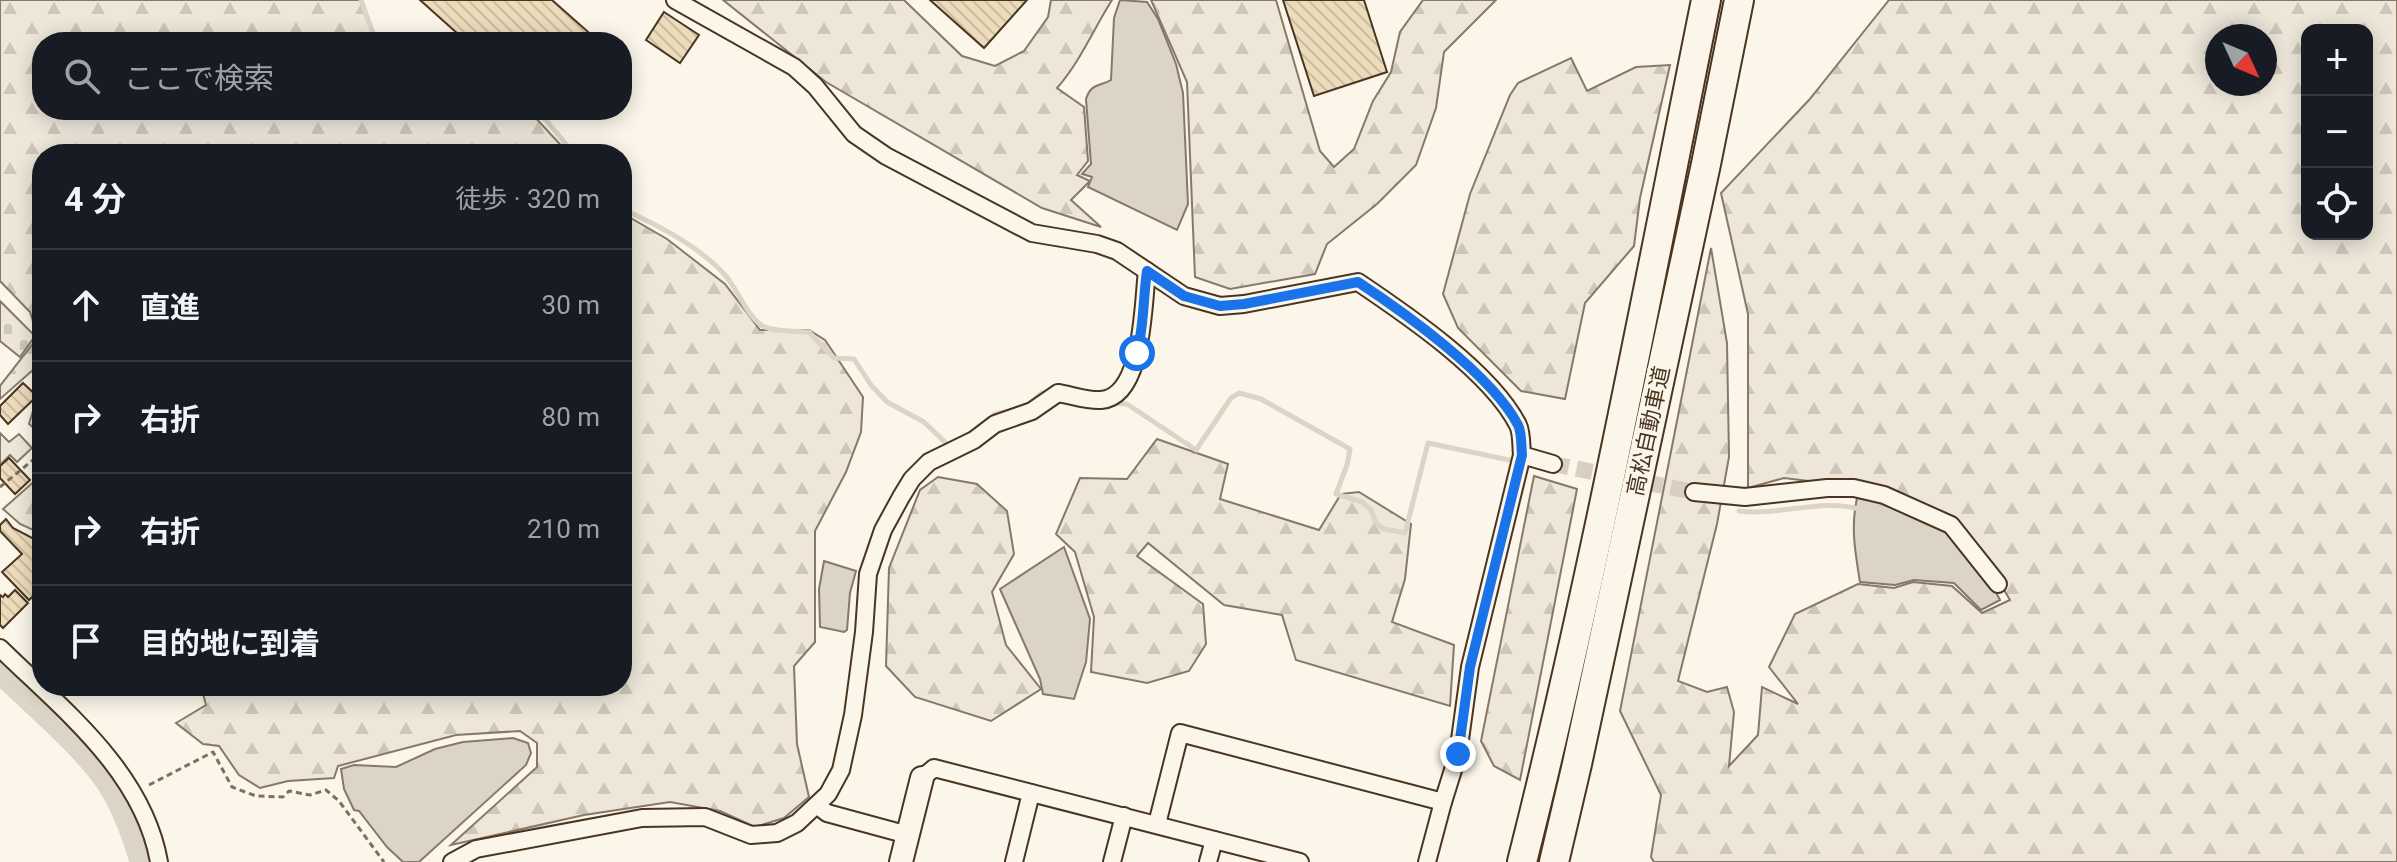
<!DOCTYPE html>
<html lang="ja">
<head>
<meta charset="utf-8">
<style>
  body { margin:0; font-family:Roboto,"Noto Sans JP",sans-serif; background:#20242c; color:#f1f3f6 }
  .controls { position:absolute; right:24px; top:24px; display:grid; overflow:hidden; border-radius:16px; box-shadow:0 4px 20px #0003 }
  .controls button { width:72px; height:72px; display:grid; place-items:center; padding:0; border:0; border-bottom:2px solid #363941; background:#171b24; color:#f1f3f6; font:40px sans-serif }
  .compass { position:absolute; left:2205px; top:24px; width:72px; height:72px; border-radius:50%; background:#171b24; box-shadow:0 4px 20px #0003; rotate:134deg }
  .stop { position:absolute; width:24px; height:24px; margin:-18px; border:6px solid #1a73e8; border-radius:50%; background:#fff }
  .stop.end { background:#1a73e8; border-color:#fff; box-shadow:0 2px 8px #0008 }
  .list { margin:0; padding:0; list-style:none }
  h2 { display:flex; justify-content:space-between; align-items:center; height:104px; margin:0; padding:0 32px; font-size:34px }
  h2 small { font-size:26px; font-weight:400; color:#9ea1a6 }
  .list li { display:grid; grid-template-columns:52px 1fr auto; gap:24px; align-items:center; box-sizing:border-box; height:112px; padding:0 32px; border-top:2px solid #363941 }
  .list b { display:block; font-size:30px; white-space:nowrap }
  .list em { font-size:26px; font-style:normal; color:#9ea1a6 }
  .icon { flex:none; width:44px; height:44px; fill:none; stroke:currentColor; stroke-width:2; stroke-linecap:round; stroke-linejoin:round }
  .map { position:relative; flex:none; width:2397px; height:862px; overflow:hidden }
  .search { position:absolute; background:#171b24; box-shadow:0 4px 20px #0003; left:32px; top:32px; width:600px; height:88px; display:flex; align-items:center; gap:20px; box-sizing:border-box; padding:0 28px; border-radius:32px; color:#9ea1a6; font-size:30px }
  .panel { position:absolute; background:#171b24; box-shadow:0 4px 20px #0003; left:32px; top:144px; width:600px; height:552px; border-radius:32px }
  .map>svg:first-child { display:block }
</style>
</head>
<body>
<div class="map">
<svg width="2397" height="862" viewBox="0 0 2397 862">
  <defs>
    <pattern id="forest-firs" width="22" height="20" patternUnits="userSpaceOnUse" patternTransform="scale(2)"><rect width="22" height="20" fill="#ede6d9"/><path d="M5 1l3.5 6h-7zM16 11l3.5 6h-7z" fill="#cdc6ba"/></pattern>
    <pattern id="cemetery-stones" width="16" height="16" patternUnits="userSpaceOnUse" patternTransform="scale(2)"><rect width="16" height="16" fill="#ede6d9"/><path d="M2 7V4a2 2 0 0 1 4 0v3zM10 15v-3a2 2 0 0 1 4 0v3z" fill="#cdc6ba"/></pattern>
    <pattern id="building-back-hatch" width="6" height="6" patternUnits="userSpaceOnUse" patternTransform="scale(2)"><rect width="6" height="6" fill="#ecdcbc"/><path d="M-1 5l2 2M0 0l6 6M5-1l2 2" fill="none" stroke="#ccbda1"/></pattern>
  </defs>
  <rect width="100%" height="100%" fill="#fbf6e9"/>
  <g fill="url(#forest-firs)" stroke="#887966" stroke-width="2" fill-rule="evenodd">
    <polygon points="0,0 361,0 378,42 42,42 42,110 521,110 534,116 569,154 42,154 42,362 0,399 0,386 38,337 30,312 0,281"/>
    <path d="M723 0H904L962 56 995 66 1024 51 1048 17 1051 0H1112C1093 30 1080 62 1057 88L1084 107 1088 161 1077 175 1090 181 1071 200 1101 227 1042 208 826 82Z"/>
    <polygon points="1151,0 1276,0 1320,151 1334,167 1354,149 1373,101 1391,72 1400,32 1423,0 1496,0 1444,52 1436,108 1416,165 1377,204 1327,244 1315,274 1230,289 1195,277 1187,82"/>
    <path d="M1889 0H2397V862H1654L1651 857 1661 795 1620 711 1711 248 1727 343 1729 457 1717 524 1678 681 1707 692 1727 687 1734 712 1729 766 1758 735 1762 687 1798 704 1769 667 1795 614 1858 584 1894 588 1913 582 1952 586 1982 613 2010 600 1986 559 1883 490 1784 478 1748 488V314L1721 193 1809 100ZM2307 30H2367V234H2307ZM2217 36H2265V84H2217Z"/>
    <polygon points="1571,58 1587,91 1636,67 1670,65 1640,198 1634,246 1585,303 1565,399 1521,391 1458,328 1443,294 1470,194 1510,95 1518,83"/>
    <polygon points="622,213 667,239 725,284 760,330 809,330 825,340 863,397 861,432 846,472 815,531 815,642 794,666 797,744 809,797 784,818 755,827 720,811 670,802 584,815 451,845 537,767 537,743 520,731 456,735 338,766 334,778 288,781 260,788 239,775 219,746 203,744 176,723 206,705 201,686 622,686"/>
    <polygon points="42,401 42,435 29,424 33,411"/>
    <polygon points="1157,439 1228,464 1220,499 1319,530 1341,494 1359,492 1411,524 1405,579 1392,622 1454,645 1450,706 1296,660 1282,615 1224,605 1148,543 1137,556 1203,604 1206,644 1189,671 1147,683 1091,672 1094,617 1075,552 1056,534 1080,478 1127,479"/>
    <polygon points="1534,476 1577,489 1520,780 1494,766 1481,741"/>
    <polygon points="938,477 977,484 1007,511 1014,554 992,592 1006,645 1041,689 991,721 915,697 886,666 889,568 920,490"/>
    <polygon points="38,478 42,478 42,534 20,524 3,509"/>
  </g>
  <polygon fill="url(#cemetery-stones)" stroke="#887966" stroke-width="2" points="0,301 35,336 20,357 0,341"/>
  <polygon fill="#ede7d9" stroke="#887966" stroke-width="2" points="0,433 9,442 19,434 32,448 17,462 10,455 0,465"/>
  <g fill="#dcd4c6" stroke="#887966" stroke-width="2">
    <path d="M1120 0 1147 2 1158 19 1176 64 1183 93 1188 204 1177 230 1088 187 1092 177 1082 174 1091 164 1086 99C1091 83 1099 87 1111 80L1114 18Z"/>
    <path d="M1858 494C1888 502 1918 509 1945 526 1966 539 1989 578 2000 600L1981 610 1954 583 1914 580 1895 585 1860 582C1855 551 1850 525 1858 494Z"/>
    <polygon points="1064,547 1090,619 1086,662 1074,699 1043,694 1040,679 1000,589"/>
    <polygon points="824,561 856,571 850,593 847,630 844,632 820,627 819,589"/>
    <polygon points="513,738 528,743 531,753 526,765 419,862 403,862 387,847 359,811 354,810 344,789 341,769 354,765 396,767 435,749 463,742"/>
  </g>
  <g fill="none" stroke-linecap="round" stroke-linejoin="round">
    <g stroke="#dcd4c6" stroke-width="5">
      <polyline points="361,0 376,42"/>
      <polyline points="534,110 546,120 574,154"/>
      <path d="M622 209C656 224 700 247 725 275 738 290 745 313 761 325 772 332 796 331 809 332L834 358 854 359 871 385 887 402 924 422 949 446 952 444"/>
      <polyline points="1030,403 1042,393 1049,393"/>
      <polyline points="1112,403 1127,404 1196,450 1231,398 1239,393 1261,399 1350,449 1347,465 1336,494 1362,502 1371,510 1376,523 1384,529 1405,533 1428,443 1509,460"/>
      <polyline points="990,419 995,414 1014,410"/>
      <path d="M1739 511C1782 516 1820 498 1859 509"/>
    </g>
    <path stroke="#dcd4c6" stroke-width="32" d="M0 666C35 701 97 751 119 793 131 815 139 838 146 862"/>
  </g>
  <g fill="url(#building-back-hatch)" stroke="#4a3520" stroke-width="2">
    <polygon points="420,0 552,0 596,39 593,42 467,42"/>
    <polygon points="930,0 1027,0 984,48"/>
    <polygon points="1283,0 1364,0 1387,72 1314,96"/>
    <polygon points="664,12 699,35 680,63 646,40"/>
    <polygon points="23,383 37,396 8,424 0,415 0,406"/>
    <polygon points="9,458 30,480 15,494 0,478 0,466"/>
    <polygon points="6,519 13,528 42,543 42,588 29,600 2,572 22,554 0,531 0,525"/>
    <polygon points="15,590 28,603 3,628 0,625 0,595 3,597 5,594 8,597"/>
  </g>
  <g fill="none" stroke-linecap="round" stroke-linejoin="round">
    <polyline stroke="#d8cfc1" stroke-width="16" stroke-dasharray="16 8" stroke-linecap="butt" points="1553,464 1694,492"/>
    <g stroke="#4a3520" stroke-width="20">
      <g id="street">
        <path d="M675 0 794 67 815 86 854 134 886 156 1032 233 1097 244 1117 251 1184 296 1220 306 1244 304 1358 282C1407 315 1491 372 1518 425 1522 433 1521 446 1522 455L1470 667 1458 754 1443 802"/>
        <polyline points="1522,455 1553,464"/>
        <polyline points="1694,492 1745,497 1827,488 1854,488 1884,495 1951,525 1998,584"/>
        <path d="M0 648C62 709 143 771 159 862"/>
        <polyline points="922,778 934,768 1300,862"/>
        <polyline points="818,806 827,813 908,835"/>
        <polyline points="1157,824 1180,733 1443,802 1427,862"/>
        <path d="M452 862 476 849 642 818 705 817 751 835 777 833 797 823 828 794 841 770 853 715 864 632 868 574 883 530 901 497 912 479 929 462 974 440 995 424 1032 411 1058 393C1071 395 1088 401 1101 400 1144 397 1143 301 1147 271"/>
        <polyline points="1014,862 1031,793"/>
        <polyline points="1112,862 1124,816"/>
        <polyline points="1208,862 1214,840"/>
      </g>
    </g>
    <g stroke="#4a3520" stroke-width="26">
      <polyline id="secondary" points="901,862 922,778"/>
    </g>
    <g stroke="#4a3520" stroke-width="32">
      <g id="highway">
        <path d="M1522 862C1594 577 1648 288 1706 0"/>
        <polyline points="1554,862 1577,764 1706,164 1739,0"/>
      </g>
    </g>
    <g stroke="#7f6f5c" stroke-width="3" stroke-dasharray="6 4" stroke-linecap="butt">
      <polyline points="0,487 33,460 42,464"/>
      <polyline points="149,785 213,752 232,787 256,796 283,797 289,791 310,795 326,790 339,801 384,862"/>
    </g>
    <use href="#street" stroke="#fbf6e9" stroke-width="16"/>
    <use href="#secondary" stroke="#fbf6e9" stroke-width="22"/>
    <use href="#highway" stroke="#fbf6e9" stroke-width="28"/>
  </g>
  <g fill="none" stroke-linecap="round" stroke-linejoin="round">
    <path stroke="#1a73e8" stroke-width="10" d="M1137 353C1144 326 1143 299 1147 271L1184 296 1220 306 1244 304 1358 282C1405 313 1492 375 1518 425 1522 433 1521 446 1522 455L1470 667 1458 754"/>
  </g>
  <g text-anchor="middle" stroke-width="6" stroke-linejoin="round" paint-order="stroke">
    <g font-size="22" fill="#4a3520" stroke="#fbf6e9">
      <text transform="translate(1648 431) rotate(-78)" y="8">高松自動車道</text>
    </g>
  </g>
</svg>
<div class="controls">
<button>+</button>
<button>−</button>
<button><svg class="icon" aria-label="locate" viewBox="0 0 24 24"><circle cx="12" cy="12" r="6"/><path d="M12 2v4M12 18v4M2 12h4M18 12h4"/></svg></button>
</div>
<svg class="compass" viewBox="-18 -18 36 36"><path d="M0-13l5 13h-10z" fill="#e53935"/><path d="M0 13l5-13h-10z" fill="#9ea1a6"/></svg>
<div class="stop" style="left:1137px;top:353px"></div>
<div class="stop end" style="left:1458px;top:754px"></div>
<div class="search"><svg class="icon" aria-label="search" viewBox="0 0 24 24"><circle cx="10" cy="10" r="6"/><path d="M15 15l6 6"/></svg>ここで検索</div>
<section class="panel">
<h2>4 分<small>徒歩 · 320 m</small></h2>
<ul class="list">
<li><svg class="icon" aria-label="ahead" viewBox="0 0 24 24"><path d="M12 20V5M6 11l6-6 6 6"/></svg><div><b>直進</b></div><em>30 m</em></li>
<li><svg class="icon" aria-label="right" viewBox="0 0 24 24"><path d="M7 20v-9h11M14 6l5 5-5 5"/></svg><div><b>右折</b></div><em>80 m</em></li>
<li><svg class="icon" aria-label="right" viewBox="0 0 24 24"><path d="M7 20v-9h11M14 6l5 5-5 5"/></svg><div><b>右折</b></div><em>210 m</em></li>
<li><svg class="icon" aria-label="arrive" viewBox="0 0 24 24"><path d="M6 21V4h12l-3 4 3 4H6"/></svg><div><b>目的地に到着</b></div></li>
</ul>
</section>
</div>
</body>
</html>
